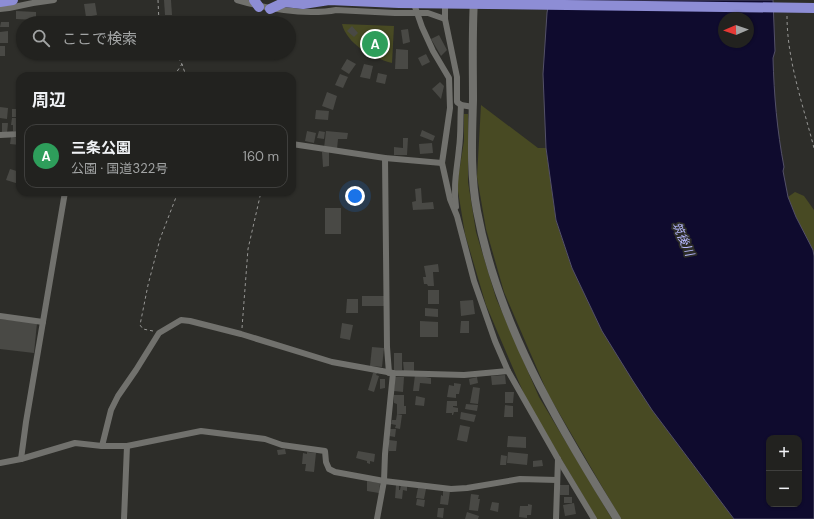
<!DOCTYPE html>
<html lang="ja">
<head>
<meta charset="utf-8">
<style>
  body { margin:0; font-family:"DM Sans","Noto Sans JP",sans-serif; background:#2e2f2c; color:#f1f3f6 }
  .controls { position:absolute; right:12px; bottom:12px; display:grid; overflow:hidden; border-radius:8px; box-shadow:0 1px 3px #0004 }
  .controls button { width:36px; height:36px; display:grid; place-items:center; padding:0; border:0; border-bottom:1px solid #3f3f3d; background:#22221f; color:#f1f3f6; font:20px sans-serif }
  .compass { position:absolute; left:718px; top:12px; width:36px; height:36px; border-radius:50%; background:#22221f; box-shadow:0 1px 3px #0004; rotate:268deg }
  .you { position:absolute; left:355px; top:196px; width:14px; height:14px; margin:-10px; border:3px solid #fff; border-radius:50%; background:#1a73e8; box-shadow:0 0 0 6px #1a73e833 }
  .badge { display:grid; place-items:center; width:26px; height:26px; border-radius:50%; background:#adaffb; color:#fff; font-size:13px; font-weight:700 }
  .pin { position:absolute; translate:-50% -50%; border:2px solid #fff; box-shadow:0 1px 4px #0006 }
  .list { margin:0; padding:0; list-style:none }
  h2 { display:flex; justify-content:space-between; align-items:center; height:52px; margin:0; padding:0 16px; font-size:17px }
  h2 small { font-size:13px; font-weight:400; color:#a2a4a4 }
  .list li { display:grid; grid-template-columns:26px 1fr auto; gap:12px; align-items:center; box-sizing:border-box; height:64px; margin:0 8px 8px; padding:0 8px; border:1px solid #3f3f3d; border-radius:12px }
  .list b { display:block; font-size:15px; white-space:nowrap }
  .list p { margin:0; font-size:13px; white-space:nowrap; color:#a2a4a4 }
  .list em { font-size:13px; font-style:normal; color:#a2a4a4 }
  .icon { flex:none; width:22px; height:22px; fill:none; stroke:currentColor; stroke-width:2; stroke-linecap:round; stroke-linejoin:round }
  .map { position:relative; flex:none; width:814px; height:519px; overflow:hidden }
  .search { position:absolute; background:#22221f; box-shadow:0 1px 3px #0004; left:16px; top:16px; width:280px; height:44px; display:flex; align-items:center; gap:10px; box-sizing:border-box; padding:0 14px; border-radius:22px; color:#a2a4a4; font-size:15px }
  .panel { position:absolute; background:#22221f; box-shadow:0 1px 3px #0004; left:16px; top:72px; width:280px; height:124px; border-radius:12px }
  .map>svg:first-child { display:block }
</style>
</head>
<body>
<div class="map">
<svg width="814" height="519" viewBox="0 0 814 519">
  <rect width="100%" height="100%" fill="#2d2d29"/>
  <g fill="#484a23">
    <path d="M342 24 394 26 392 63C372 58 347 44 342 24Z"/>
    <polygon points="481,105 538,148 546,148 556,220 572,268 602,331 652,410 734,519 621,519 548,394 504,292 486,229 477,177"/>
    <polygon points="464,114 468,114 468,182 476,232 496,298 539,397 612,519 597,519 527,401 486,305 465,234 457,185 464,141"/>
    <polygon points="795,192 804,196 814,210 814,256 813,250 796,217 788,197"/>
  </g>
  <path fill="#0f0b2e" stroke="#535068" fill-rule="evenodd" d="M549 0H773L775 51 773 58C774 95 777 130 784 167L783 171 788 197 796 217 813 250 814 256V519H734L652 410 633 381 602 331 572 268 556 220 546 148 543 74 547 13ZM724 18H748V42H724ZM769 438H799V504H769Z"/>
  <g fill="#494945">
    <polygon points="164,0 171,0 172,15 165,15"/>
    <polygon points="95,3 97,15 86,17 84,4"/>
    <polygon points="16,11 36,12 36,20 16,19"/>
    <polygon points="1,22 9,22 9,27 0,27"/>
    <polygon points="352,26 358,33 354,37 347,31"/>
    <polygon points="408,29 410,42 403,44 401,30"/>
    <polygon points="8,31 8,43 0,43 0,32"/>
    <polygon points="439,35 447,50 441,56 431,39"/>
    <rect x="0" y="46" width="5" height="10"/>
    <polygon points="396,49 408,50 408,69 395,69"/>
    <polygon points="426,54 430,62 422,66 418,58"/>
    <polygon points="347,59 356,64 349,74 341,69"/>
    <polygon points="364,64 373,66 370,79 360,77"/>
    <polygon points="378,73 387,75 385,84 376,82"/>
    <polygon points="340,74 348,77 343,88 335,85"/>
    <polygon points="440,82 444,86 441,99 432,89"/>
    <polygon points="327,92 337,96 333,110 322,106"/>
    <polygon points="0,107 8,108 7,119 0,118"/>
    <rect x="12" y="109" width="8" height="8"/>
    <polygon points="316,110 329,111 328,120 315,119"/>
    <polygon points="12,118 20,118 20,131 13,131 13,125 11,125"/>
    <polygon points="2,123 8,123 7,133 2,133"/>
    <polygon points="422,130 435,136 433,141 420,136"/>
    <polygon points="307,131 316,133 314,143 305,141"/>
    <polygon points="319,131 325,132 324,139 317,138"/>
    <polygon points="326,131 348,133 347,139 338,139 337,149 324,148"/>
    <polygon points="11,137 20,138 20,145 10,144"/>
    <polygon points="403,138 408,138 407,155 394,155 394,147 403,148"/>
    <polygon points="432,143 433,153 420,154 419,144"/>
    <polygon points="322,152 329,152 329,166 323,167"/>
    <polygon points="10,169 20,172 19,184 6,180"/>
    <polygon points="421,188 422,203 433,202 434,209 413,210 412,202 416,201 415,189"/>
    <rect x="325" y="208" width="16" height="26"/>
    <polygon points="438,264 439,272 433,272 434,286 428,286 427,284 424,284 423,277 426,277 424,266"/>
    <rect x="428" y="290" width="11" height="14"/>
    <rect x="362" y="296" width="22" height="10"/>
    <polygon points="347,299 358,299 358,313 346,313"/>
    <polygon points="473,300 475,314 461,316 460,301"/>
    <polygon points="425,308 438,309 438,317 425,316"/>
    <polygon points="0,319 37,323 34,353 0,349"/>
    <polygon points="420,321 438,322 438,337 420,337"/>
    <polygon points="461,321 469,321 469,333 460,333"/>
    <polygon points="342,323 353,325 350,340 340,338"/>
    <polygon points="372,347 384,348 382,367 370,366"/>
    <rect x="394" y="353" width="8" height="17"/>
    <polygon points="403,362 414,362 414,371 404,371"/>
    <polygon points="373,373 377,373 376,375 379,376 374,392 368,390"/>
    <polygon points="415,375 431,378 431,384 420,383 419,391 413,391"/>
    <polygon points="505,375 506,384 492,385 491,376"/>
    <polygon points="395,377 404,377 403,392 394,391"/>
    <polygon points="477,377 478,383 470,385 469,379"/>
    <polygon points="380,379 385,379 385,388 380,389"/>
    <polygon points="454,383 461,384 459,394 456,394 456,398 447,397 449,385 454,386"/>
    <polygon points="473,387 480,388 478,404 470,403"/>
    <polygon points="505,392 514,392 513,403 505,403"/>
    <polygon points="394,395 404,395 404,406 406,406 406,414 397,414 397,404 394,403"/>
    <polygon points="416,396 425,398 424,406 415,405"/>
    <polygon points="447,401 457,401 457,406 453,406 453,407 458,408 458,412 454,412 453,415 452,415 452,413 446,413"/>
    <polygon points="466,404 478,405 477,411 465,409"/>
    <polygon points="505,405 513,406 513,417 504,417"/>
    <polygon points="461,412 476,415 474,422 460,419"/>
    <polygon points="397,414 402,415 400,429 395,428 396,425 391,424 392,420 396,420"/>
    <polygon points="460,425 470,427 467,442 457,440"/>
    <polygon points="390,429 396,429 395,437 389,436"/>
    <polygon points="508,436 526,437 526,448 507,447"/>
    <polygon points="389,440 397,441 396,451 389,451"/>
    <polygon points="285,449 286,454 278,455 277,450"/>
    <polygon points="358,451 375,454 374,462 370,461 370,464 367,463 367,461 356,458"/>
    <polygon points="307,452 316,453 314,472 305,471 306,464 302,464 303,453 307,454"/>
    <polygon points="508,452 528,454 527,465 507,463"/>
    <polygon points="501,455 507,456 506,465 500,465"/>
    <polygon points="542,460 543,466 533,467 533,461"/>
    <polygon points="367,481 380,483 379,493 367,491"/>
    <polygon points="396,485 399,485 399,490 400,490 401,485 407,486 407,491 403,490 402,499 395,498"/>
    <polygon points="559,485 569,485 569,495 560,495"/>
    <polygon points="418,488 426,489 424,499 416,498"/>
    <polygon points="443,491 450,491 448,505 440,504 441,495 443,496"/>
    <polygon points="471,494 479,495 478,499 480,499 478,511 469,510"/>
    <rect x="564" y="497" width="8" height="6"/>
    <polygon points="417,499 425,500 424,507 416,505"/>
    <polygon points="492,502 499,503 498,512 490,510"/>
    <polygon points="574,503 576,514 565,516 563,505"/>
    <polygon points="528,504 532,505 531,515 527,515 527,518 519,517 520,506 528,506"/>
    <polygon points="438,508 444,508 443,518 437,517"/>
    <polygon points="467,512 479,516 478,519 465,519"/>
  </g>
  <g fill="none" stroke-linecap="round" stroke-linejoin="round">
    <g stroke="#979795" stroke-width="1" stroke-dasharray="3 3" stroke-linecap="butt">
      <polyline points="158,0 159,23"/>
      <path d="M787 16C787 60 803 105 814 148"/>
      <polyline points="175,53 182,64 186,76"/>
      <polyline points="174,76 182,64"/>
      <polyline points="242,328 248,249 261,192"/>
      <polyline points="153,331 143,329 140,325 148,285 160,239 178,192"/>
    </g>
    <g stroke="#71716d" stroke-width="6">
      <path d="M237 0C261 7 285 12 311 12 319 12 327 12 336 10L395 13H428L445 19"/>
      <polyline points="413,1 422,27 433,51 449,78 450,108 442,163 450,199 457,216 474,281 495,341 508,371 558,459 594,519"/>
      <polyline points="445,2 445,19 457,77 457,102 461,105 473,107"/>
      <polyline points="0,9 9,8 33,3 54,0"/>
      <polyline points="0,135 20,134"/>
      <polyline points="292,144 385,158 442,163"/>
      <polyline points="385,158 387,347 389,373"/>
      <path d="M456 207C453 184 457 170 459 148 461 134 460 120 461 105"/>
      <polyline points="0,316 43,322"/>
      <polyline points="102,446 111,410 118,396 136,370 159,333 181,320 190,321 241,334 332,362 393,373 464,375 508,371"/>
      <polyline points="21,459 26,422 65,192"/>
      <polyline points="0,463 21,459 75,443 102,446 127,446 201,431 265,439 282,445 325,451 326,462 329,469 335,472 384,481 451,489 467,488 520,479 557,480"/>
      <polyline points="124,519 127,446"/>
      <polyline points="377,519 384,481 385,454 393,373"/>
      <polyline points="556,519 558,459"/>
    </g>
    <path stroke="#71716d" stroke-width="8" d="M474 0C472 33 473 66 473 100 472 137 470 174 477 211 498 324 557 423 617 519"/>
    <g stroke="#8d8dd5" stroke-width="10">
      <polyline points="254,0 259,7"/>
      <polyline points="0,2 13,0"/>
      <polyline points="270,9 285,2 303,4 329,0 399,3 814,8"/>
    </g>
  </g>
  <g text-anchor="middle" stroke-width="3.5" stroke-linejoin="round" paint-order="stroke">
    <g font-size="12" font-style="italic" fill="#b4b6fc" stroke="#2d2d29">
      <text transform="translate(683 239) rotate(66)" y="4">筑後川</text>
    </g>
  </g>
</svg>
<div class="controls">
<button>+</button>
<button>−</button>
</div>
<svg class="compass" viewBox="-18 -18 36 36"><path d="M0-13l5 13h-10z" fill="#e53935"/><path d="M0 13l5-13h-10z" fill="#a2a4a4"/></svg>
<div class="you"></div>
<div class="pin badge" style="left:375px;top:44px;background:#2e9e5b">A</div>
<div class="search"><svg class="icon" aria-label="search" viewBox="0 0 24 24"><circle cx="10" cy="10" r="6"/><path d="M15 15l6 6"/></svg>ここで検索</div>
<section class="panel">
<h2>周辺<small></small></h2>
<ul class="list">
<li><span class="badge" style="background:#2e9e5b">A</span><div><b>三条公園</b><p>公園 · 国道322号</p></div><em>160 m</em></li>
</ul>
</section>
</div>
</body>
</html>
